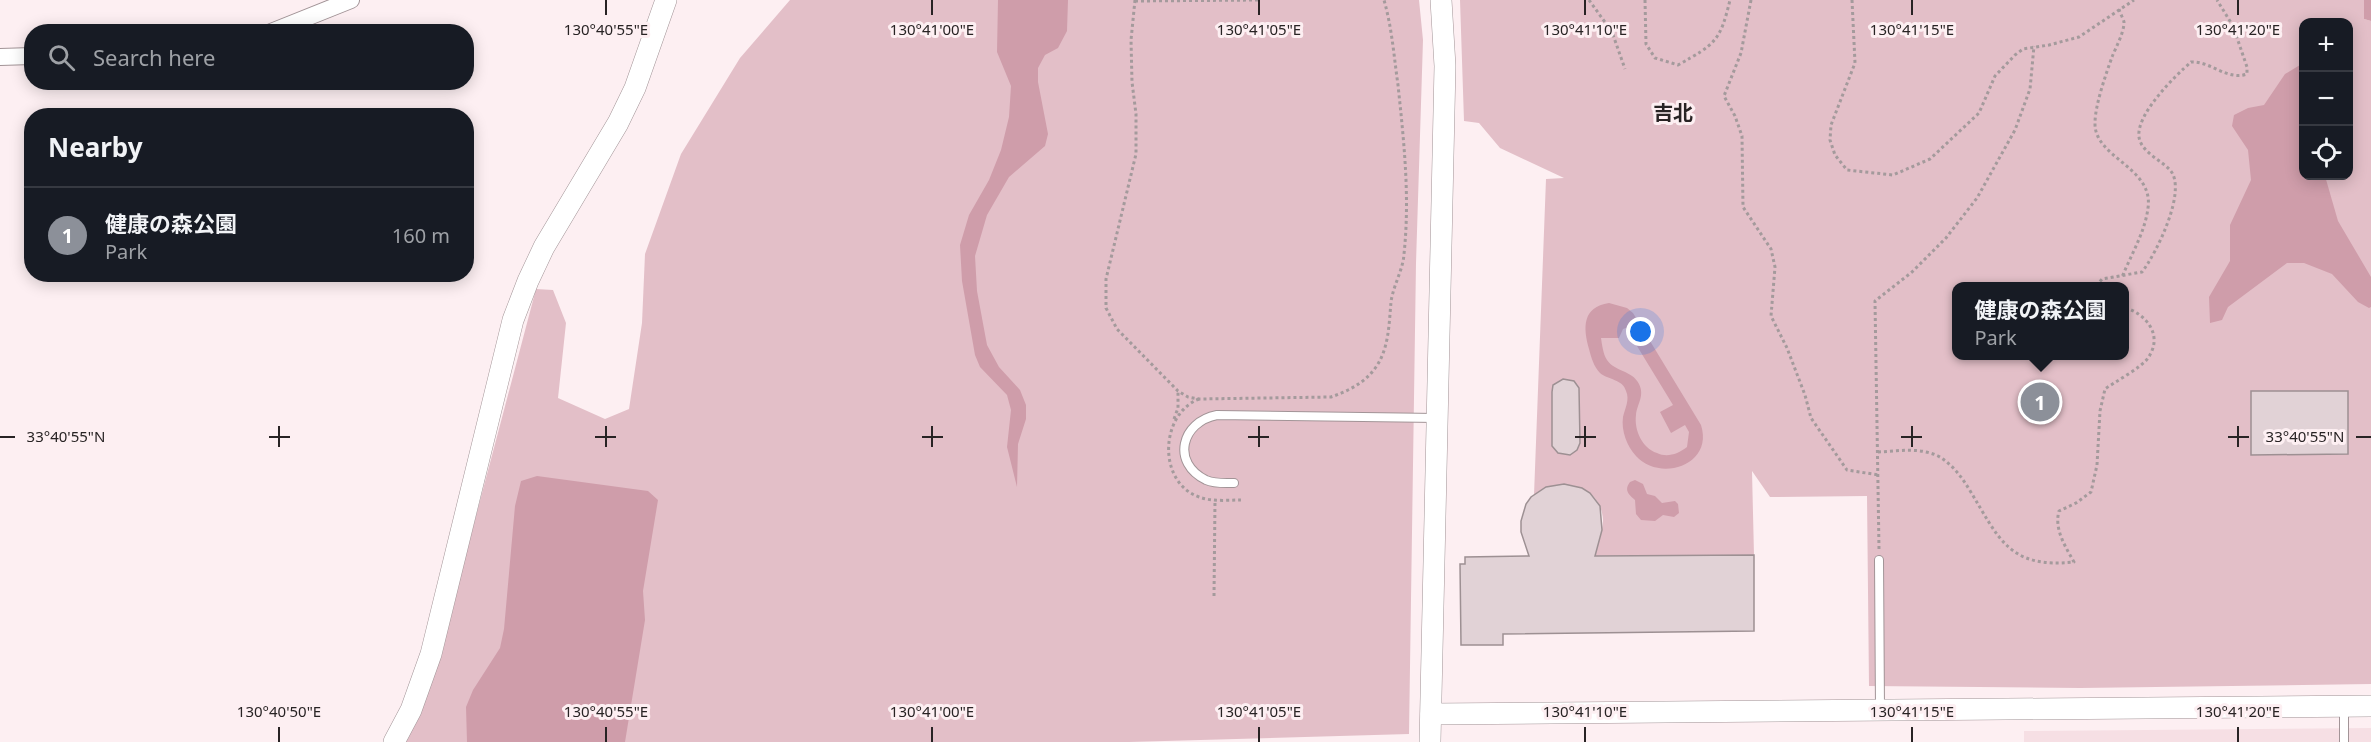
<!DOCTYPE html>
<html lang="en">
<head>
<meta charset="utf-8">
<style>
  body { margin:0; font-family:"Noto Sans","Noto Sans JP",sans-serif; background:#242831; color:#f1f3f6 }
  .controls { position:absolute; right:18px; top:18px; display:grid; overflow:hidden; border-radius:12px; box-shadow:0 3px 15px #0003 }
  .controls button { width:54px; height:54px; display:grid; place-items:center; padding:0; border:0; border-bottom:2px solid #363941; background:#171b24; color:#f1f3f6; font:30px sans-serif }
  .you { position:absolute; left:1641px; top:332px; width:21px; height:21px; margin:-15px; border:4px solid #fff; border-radius:50%; background:#1a73e8; box-shadow:0 0 0 9px #1a73e833 }
  .badge { display:grid; place-items:center; width:39px; height:39px; border-radius:50%; background:#8c9099; color:#fff; font-size:20px; font-weight:700 }
  .pin { position:absolute; translate:-50% -50%; border:3px solid #fff; box-shadow:0 2px 6px #0006 }
  .popup { position:absolute; left:1952px; top:282px; width:177px; height:78px; box-sizing:border-box; display:grid; place-content:center; border-radius:12px; background:#171b24; filter:drop-shadow(0 2px 4px #0005); font-size:20px; white-space:nowrap; color:#9ea1a6 }
  .popup b { font-size:22px; color:#f1f3f6 }
  .popup::after { content:''; position:absolute; left:50%; top:100%; margin-left:-12px; border:12px solid transparent; border-top-color:#171b24 }
  .list { margin:0; padding:0; list-style:none }
  h2 { display:flex; justify-content:space-between; align-items:center; height:78px; margin:0; padding:0 24px; font-size:26px }
  h2 small { font-size:20px; font-weight:400; color:#9ea1a6 }
  .list li { display:grid; grid-template-columns:39px 1fr auto; gap:18px; align-items:center; box-sizing:border-box; height:96px; padding:0 24px; border-top:2px solid #363941 }
  .list b { display:block; font-size:22px; white-space:nowrap }
  .list p { margin:0; font-size:20px; white-space:nowrap; color:#9ea1a6 }
  .list em { font-size:20px; font-style:normal; color:#9ea1a6 }
  .icon { flex:none; width:33px; height:33px; fill:none; stroke:currentColor; stroke-width:2; stroke-linecap:round; stroke-linejoin:round }
  .map { position:relative; flex:none; width:2371px; height:742px; overflow:hidden }
  .search { position:absolute; background:#171b24; box-shadow:0 3px 15px #0003; left:24px; top:24px; width:450px; height:66px; display:flex; align-items:center; gap:15px; box-sizing:border-box; padding:0 21px; border-radius:24px; color:#9ea1a6; font-size:22px }
  .panel { position:absolute; background:#171b24; box-shadow:0 3px 15px #0003; left:24px; top:108px; width:450px; height:174px; border-radius:24px }
  .map>svg:first-child { display:block }
</style>
</head>
<body>
<div class="map">
<svg width="2371" height="742" viewBox="0 0 2371 742">
  <rect width="100%" height="100%" fill="#fdeff2"/>
  <polygon fill="#f6dfe4" points="2371,728 2371,742 2024,742 2024,731"/>
  <g fill="#e3bfc8" fill-rule="evenodd">
    <polygon points="790,0 1419,0 1423,40 1416,263 1409,734 1129,742 405,742 439,656 536,289 553,290 566,323 558,398 605,419 629,409 642,323 645,254 681,154 740,58"/>
    <path d="M1460 0H2364V19L2371 21V684L2080 688 1869 686 1867 496 1770 497 1752 471 1754 555 1592 556C1596 543 1603 534 1603 520 1601 484 1559 476 1534 495L1546 179 1564 178 1500 148 1479 123 1464 121ZM2304 22H2348V176H2304ZM1956 286H2124V356H1956Z"/>
  </g>
  <g fill="#cf9daa" fill-rule="evenodd">
    <polygon points="998,0 1068,0 1067,31 1058,48 1045,55 1038,68 1038,82 1048,134 1045,146 1009,177 987,215 975,256 977,291 987,345 999,367 1020,390 1026,405 1026,419 1018,444 1017,487 1007,447 1011,410 1007,395 980,367 975,355 962,281 960,245 969,215 989,180 1001,150 1009,117 1011,86 997,52"/>
    <polygon points="2364,0 2371,0 2371,21 2364,19"/>
    <polygon points="2300,65 2304,66 2304,176 2325,176 2338,221 2371,277 2371,307 2369,308 2358,302 2332,274 2304,263 2287,263 2228,307 2222,320 2210,323 2209,297 2230,261 2230,225 2251,180 2248,150 2232,126 2234,115 2248,108 2264,105 2285,74"/>
    <path d="M1609 303 1627 308 1633 313 1701 425C1714 466 1659 482 1636 456 1627 446 1621 431 1623 417 1625 408 1630 400 1626 391 1623 379 1608 380 1600 373 1594 367 1591 357 1589 349 1583 328 1582 307 1609 303ZM1626 328 1673 405 1660 412 1671 433 1685 425 1689 432 1687 447C1678 454 1667 458 1657 453 1642 448 1634 430 1636 415 1637 404 1645 396 1639 384 1632 370 1615 372 1607 360 1603 354 1602 344 1601 338H1619L1623 329Z"/>
    <polygon points="537,476 648,491 658,500 643,591 645,620 625,742 467,742 466,707 473,690 500,648 504,629 515,506 521,481"/>
    <path d="M1635 480 1643 484 1647 494 1655 496 1662 503 1675 501 1678 504 1679 513 1674 517 1663 515 1655 521 1641 520 1636 514 1635 500C1628 494 1624 490 1630 482Z"/>
  </g>
  <g fill="#e1d2d6" stroke="#9d9093" stroke-width="1.5">
    <polygon points="1563,379 1574,381 1579,388 1580,443 1577,450 1570,455 1558,453 1552,446 1552,392 1553,385"/>
    <polygon points="2251,391 2348,391 2348,454 2251,455"/>
    <polygon points="1564,484 1582,488 1590,493 1600,506 1602,530 1595,556 1754,555 1754,631 1503,634 1503,645 1461,645 1460,564 1465,564 1465,557 1529,556 1521,532 1521,521 1526,504 1531,497 1546,487"/>
  </g>
  <g fill="none" stroke-linecap="round" stroke-linejoin="round">
    <g stroke="#a29497" stroke-width="10">
      <g id="service">
        <path d="M1234 483C1225 483 1215 484 1206 480 1171 463 1181 422 1217 415L1437 418"/>
        <polyline points="1879,560 1880,710"/>
        <polyline points="2344,706 2344,742"/>
      </g>
    </g>
    <g stroke="#a29497" stroke-width="18">
      <g id="minor">
        <polyline points="271,32 351,0"/>
        <polyline points="0,57 32,56"/>
      </g>
    </g>
    <g stroke="#a29497" stroke-width="22">
      <g id="tertiary">
        <polyline points="1431,714 2371,706"/>
        <polyline points="394,742 411,710 431,654 513,320 528,281 544,247 618,123 635,88 666,0"/>
        <polyline points="1430,742 1445,66 1441,0"/>
      </g>
    </g>
    <g stroke="#a49a9c" stroke-width="3" stroke-dasharray="3 3" stroke-linecap="butt">
      <path d="M1135 0 1131 40 1132 82 1136 114V154L1106 279V308L1117 329 1178 391 1188 397 1199 399 1331 397C1348 391 1365 383 1376 367 1389 348 1389 324 1391 302 1393 286 1403 270 1404 254 1410 197 1404 142 1398 85 1394 57 1392 28 1384 0"/>
      <polyline points="1589,0 1612,32 1625,69"/>
      <path d="M1645 0 1646 44 1655 58 1678 65C1715 44 1720 42 1730 0"/>
      <polyline points="1751,0 1741,53 1724,96 1735,116 1742,136 1743,207 1771,249 1775,267 1771,316 1787,348 1805,395 1811,418 1847,470 1879,475"/>
      <polyline points="1852,0 1855,63 1831,125 1830,140 1835,155 1847,170 1893,175 1930,159 1979,113 1995,76 2015,55 2023,49 2049,45 2079,37 2134,0"/>
      <polyline points="1135,1 1261,0"/>
      <path d="M2119 9C2120 13 2123 18 2124 22 2124 33 2116 47 2112 57 2106 74 2095 105 2095 123 2094 158 2154 167 2148 208 2145 232 2131 255 2122 277"/>
      <path d="M2096 286 2102 279 2142 272C2156 254 2188 190 2170 170 2161 160 2141 152 2139 137 2136 114 2175 76 2191 62 2211 61 2227 81 2247 74V67L2233 26 2217 0"/>
      <path d="M1199 399C1160 414 1157 482 1199 497 1212 502 1228 500 1241 500"/>
      <polyline points="1174,419 1178,408 1178,391"/>
      <path d="M1878 452C1898 451 1919 447 1938 456 1952 464 1961 476 1969 489 1999 538 2008 569 2074 562 2065 546 2054 529 2059 511L2076 503 2091 492 2097 465 2100 411 2105 389C2116 381 2141 368 2148 358 2164 335 2146 314 2124 307"/>
      <polyline points="1879,549 1875,301 1912,272 1946,238 1977,198 2015,130 2030,89 2034,46"/>
      <polyline points="1214,596 1215,500"/>
    </g>
    <use href="#service" stroke="#fff" stroke-width="8"/>
    <use href="#minor" stroke="#fff" stroke-width="16"/>
    <use href="#tertiary" stroke="#fff" stroke-width="21"/>
  </g>
  <path fill="none" stroke="#282324" stroke-width="2" d="M606 0V15M932 0V15M1259 0V15M1585 0V15M1912 0V15M2238 0V15M279 426V447M606 426V447M932 426V447M1259 426V447M1585 426V447M1912 426V447M2238 426V447M0 437H15M269 437H290M595 437H616M922 437H943M1248 437H1269M1575 437H1596M1901 437H1922M2228 437H2249M2356 437H2371M279 727V742M606 727V742M932 727V742M1259 727V742M1585 727V742M1912 727V742M2238 727V742"/>
  <g text-anchor="middle" stroke-width="6" stroke-linejoin="round" paint-order="stroke">
    <g font-size="20" font-weight="bold" fill="#282324" stroke="#fdeff2">
      <text x="1673" y="120">吉北</text>
    </g>
  </g>
  <g font-size="15" text-anchor="middle" fill="#282324" stroke="#fdeff2" stroke-width="6" stroke-linejoin="round" paint-order="stroke">
    <text x="606" y="35">130°40'55"E</text>
    <text x="932" y="35">130°41'00"E</text>
    <text x="1259" y="35">130°41'05"E</text>
    <text x="1585" y="35">130°41'10"E</text>
    <text x="1912" y="35">130°41'15"E</text>
    <text x="2238" y="35">130°41'20"E</text>
    <text x="66" y="442">33°40'55"N</text>
    <text x="2305" y="442">33°40'55"N</text>
    <text x="279" y="717">130°40'50"E</text>
    <text x="606" y="717">130°40'55"E</text>
    <text x="932" y="717">130°41'00"E</text>
    <text x="1259" y="717">130°41'05"E</text>
    <text x="1585" y="717">130°41'10"E</text>
    <text x="1912" y="717">130°41'15"E</text>
    <text x="2238" y="717">130°41'20"E</text>
  </g>
</svg>
<div class="controls">
<button>+</button>
<button>−</button>
<button><svg class="icon" aria-label="locate" viewBox="0 0 24 24"><circle cx="12" cy="12" r="6"/><path d="M12 2v4M12 18v4M2 12h4M18 12h4"/></svg></button>
</div>
<div class="you"></div>
<div class="pin badge" style="left:2040px;top:402px">1</div>
<div class="popup"><b>健康の森公園</b>Park</div>
<div class="search"><svg class="icon" aria-label="search" viewBox="0 0 24 24"><circle cx="10" cy="10" r="6"/><path d="M15 15l6 6"/></svg>Search here</div>
<section class="panel">
<h2>Nearby<small></small></h2>
<ul class="list">
<li><span class="badge">1</span><div><b>健康の森公園</b><p>Park</p></div><em>160 m</em></li>
</ul>
</section>
</div>
</body>
</html>
